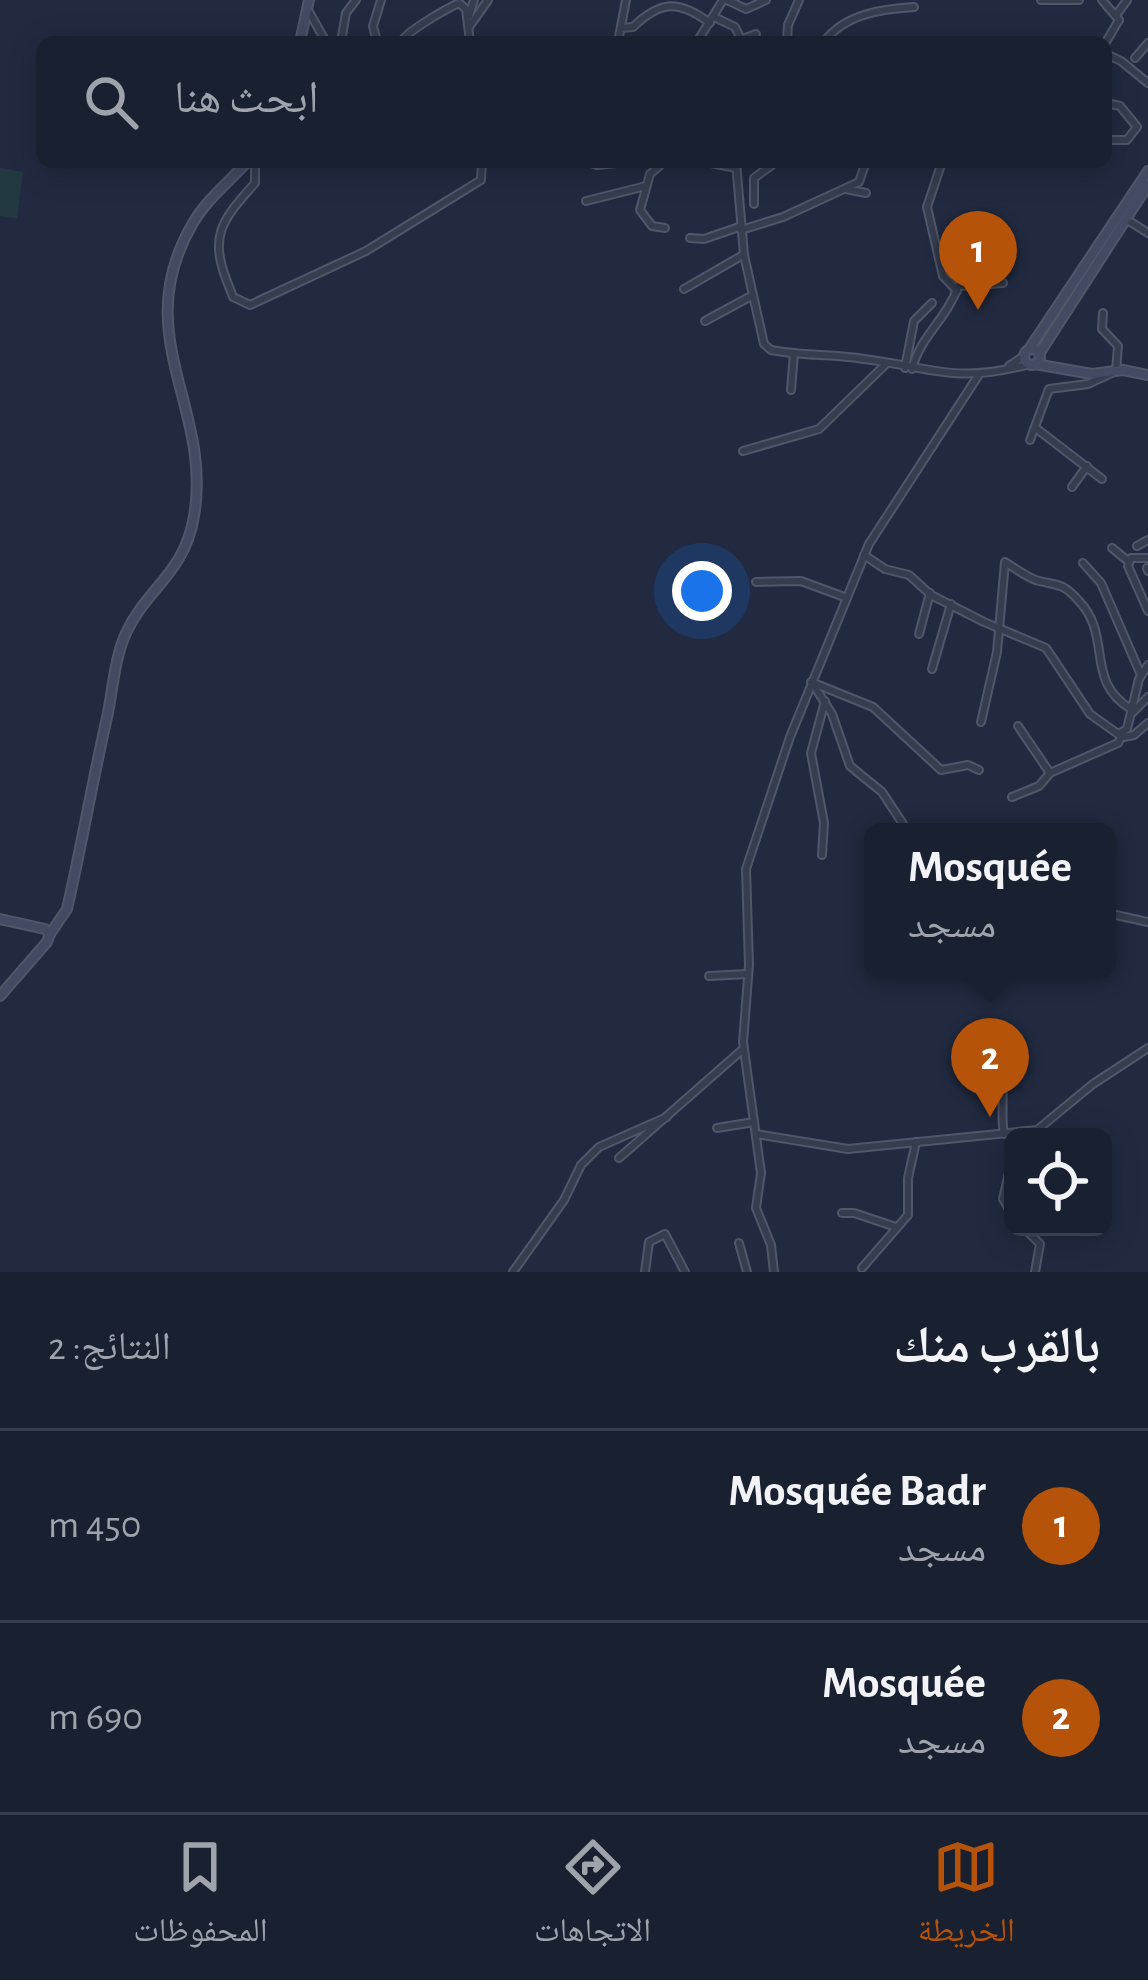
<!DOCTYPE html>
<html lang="ar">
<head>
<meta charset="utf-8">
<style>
  body { margin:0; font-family:"Alegreya Sans","Noto Naskh Arabic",sans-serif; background:#222838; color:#f1f3f6; direction:rtl }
  .controls { position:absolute; right:36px; bottom:36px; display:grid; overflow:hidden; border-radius:18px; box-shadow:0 6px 30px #0003 }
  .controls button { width:108px; height:108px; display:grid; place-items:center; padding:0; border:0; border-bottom:3px solid #373e4c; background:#192030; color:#f1f3f6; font:60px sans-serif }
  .you { position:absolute; left:702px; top:591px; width:42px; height:42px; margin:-30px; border:9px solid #fff; border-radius:50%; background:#1a73e8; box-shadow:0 0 0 18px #1a73e833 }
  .badge { display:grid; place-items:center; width:78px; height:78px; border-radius:50%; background:#b45309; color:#fff; font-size:39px; font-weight:700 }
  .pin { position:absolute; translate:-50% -99px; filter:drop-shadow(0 3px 6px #0008) }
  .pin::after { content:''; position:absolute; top:63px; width:42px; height:36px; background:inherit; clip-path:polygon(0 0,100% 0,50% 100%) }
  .popup { position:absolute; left:864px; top:823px; width:252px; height:156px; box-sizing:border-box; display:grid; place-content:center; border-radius:18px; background:#192030; filter:drop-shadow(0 3px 9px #0005); font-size:39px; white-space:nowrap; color:#9fa3ab }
  .popup b { font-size:45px; color:#f1f3f6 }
  .popup::after { content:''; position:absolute; left:50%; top:100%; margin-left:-24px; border:24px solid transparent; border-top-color:#192030 }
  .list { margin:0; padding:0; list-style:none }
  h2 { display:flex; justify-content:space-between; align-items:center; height:156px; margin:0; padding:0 48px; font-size:51px }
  h2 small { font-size:39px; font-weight:400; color:#9fa3ab }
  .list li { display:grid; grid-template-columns:78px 1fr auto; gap:36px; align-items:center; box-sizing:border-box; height:192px; padding:0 48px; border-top:3px solid #373e4c }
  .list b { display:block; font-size:45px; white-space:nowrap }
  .list p { margin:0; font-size:39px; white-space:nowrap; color:#9fa3ab }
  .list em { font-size:39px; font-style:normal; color:#9fa3ab }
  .icon { flex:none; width:66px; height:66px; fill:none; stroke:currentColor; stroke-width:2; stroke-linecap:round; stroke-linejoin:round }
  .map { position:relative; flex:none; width:1148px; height:1272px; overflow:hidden; direction:ltr }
  .search { position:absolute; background:#192030; box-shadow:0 6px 30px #0003; left:36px; right:36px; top:36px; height:132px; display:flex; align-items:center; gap:30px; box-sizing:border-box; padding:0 42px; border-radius:18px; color:#9fa3ab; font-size:45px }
  .sheet { height:540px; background:#192030 }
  nav { display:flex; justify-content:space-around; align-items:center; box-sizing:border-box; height:168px; border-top:3px solid #373e4c; background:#192030; font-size:33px; color:#9fa3ab }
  nav a { display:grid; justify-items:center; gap:6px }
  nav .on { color:#b45309 }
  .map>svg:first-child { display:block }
</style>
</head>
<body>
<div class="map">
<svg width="1148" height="1272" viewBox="0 0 1148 1272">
  <rect width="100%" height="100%" fill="#212a40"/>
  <polygon fill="#233941" points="0,168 23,172 17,218 0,216"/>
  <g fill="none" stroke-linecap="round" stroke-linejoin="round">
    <g stroke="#50576a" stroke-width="10">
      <g id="street">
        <polyline points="727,0 746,9 766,0"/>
        <polyline points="1041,0 1079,0"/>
        <polyline points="1102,0 1119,20 1106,42"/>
        <polyline points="308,10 326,42"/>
        <polyline points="1117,14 1127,0"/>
        <polyline points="469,16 474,0"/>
        <polyline points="714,17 735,27 741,39"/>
        <polyline points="469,27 488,0"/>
        <path d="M621 28 633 27C661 0 679 0 710 23"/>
        <polyline points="341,42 346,13 356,0"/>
        <polyline points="377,42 373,26 381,0"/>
        <path d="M401 42C407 31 446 9 459 3L466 9 470 42"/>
        <polyline points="618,42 626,0"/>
        <polyline points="697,42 723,0"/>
        <polyline points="734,42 756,34"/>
        <polyline points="787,42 788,25 799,0"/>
        <path d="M824 42C845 14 881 9 914 7"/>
        <polyline points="1106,54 1121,61 1148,83"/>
        <polyline points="1135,58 1148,43"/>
        <polyline points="1106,103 1120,106 1137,127 1127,140 1106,140"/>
        <path d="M255 162V183C220 222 208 237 230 289L233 297 250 305 366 251 481 180 482 162"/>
        <polyline points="588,162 597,165 627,162"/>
        <polyline points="664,162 650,174 640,210 652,226 665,228"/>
        <polyline points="706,162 736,168"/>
        <path d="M736 162 744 255 764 344 771 350C802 356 833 354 864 359 935 368 955 384 1030 364"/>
        <polyline points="744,162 746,162"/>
        <polyline points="942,162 927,207 943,276 957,291"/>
        <polyline points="846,189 866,193"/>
        <polyline points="586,201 646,186"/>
        <polyline points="754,204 754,178 776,162"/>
        <polyline points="1126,219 1148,233"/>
        <polyline points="741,230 783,217 859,182 866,162"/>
        <polyline points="690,238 704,239 739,227"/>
        <polyline points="684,289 743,255"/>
        <polyline points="705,321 753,295"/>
        <polyline points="1009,366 1024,356"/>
        <polyline points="905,368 914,321 932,303"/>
        <path d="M912 369C920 336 948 318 958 286L1003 283"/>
        <polyline points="791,390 794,353"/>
        <polyline points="1037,429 1102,479"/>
        <polyline points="1030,440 1049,389 1088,384 1116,371 1118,346 1102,329 1103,313"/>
        <polyline points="743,451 819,429 886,364"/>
        <polyline points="1072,487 1087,466"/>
        <polyline points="1137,546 1148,540"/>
        <polyline points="1112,548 1128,561"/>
        <polyline points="864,555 885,569 909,575 931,595 984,622 1046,648 1090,714 1118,734 1127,729 1139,679 1148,665"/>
        <polyline points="1148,558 1131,558 1128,566 1148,611"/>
        <polyline points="1083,563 1101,583 1141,675"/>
        <polyline points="1147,568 1148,571"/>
        <polyline points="756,582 801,581 847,598"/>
        <polyline points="919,634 930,593"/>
        <polyline points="932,669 951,604"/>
        <polyline points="811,682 873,707 941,770 968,765 979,770"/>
        <polyline points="813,684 832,714 850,766 882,792 903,824"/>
        <polyline points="1132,713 1148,697"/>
        <path d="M981 722 997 652 1005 562C1015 568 1027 578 1039 581 1060 586 1063 583 1079 601 1113 637 1084 681 1131 709"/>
        <polyline points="1018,726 1050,773"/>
        <polyline points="1124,737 1134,735 1148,723"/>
        <polyline points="1012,797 1039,786 1050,773 1118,743 1123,734"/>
        <polyline points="822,855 824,823 811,753 825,701"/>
        <polyline points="1107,913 1148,922"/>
        <polyline points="709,976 747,974"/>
        <path d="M978 1025C968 1053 989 1054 999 1075 1006 1090 1000 1117 1004 1134"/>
        <polyline points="717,1128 754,1122"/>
        <polyline points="756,1134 848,1149 1037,1130 1093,1084 1148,1048"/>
        <polyline points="1013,1156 1003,1199 1013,1215"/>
        <polyline points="619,1158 742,1050"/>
        <polyline points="842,1213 854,1213 896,1227"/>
        <polyline points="1023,1227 1040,1244 1035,1272"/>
        <polyline points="739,1243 747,1272"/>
        <polyline points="862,1268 908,1215 908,1178 916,1142"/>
        <polyline points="513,1272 564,1200 581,1165 599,1147 667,1117"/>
        <polyline points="645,1272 649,1242 665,1234 685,1272"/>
        <polyline points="774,1272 771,1245 756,1208 761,1173 743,1042 749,965 746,869 790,737 869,544 978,376"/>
      </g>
    </g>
    <g stroke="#50576a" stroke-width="12">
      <g id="secondary">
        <polyline points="300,42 309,0"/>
        <polyline points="1029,349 1148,171"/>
        <circle cx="1032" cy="357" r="8"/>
        <polyline points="1039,354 1148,185"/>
        <polyline points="1035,364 1092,374 1123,370 1148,375"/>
        <polyline points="0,919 45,929 50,934 47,942 0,996"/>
        <path d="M50 934 67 909C82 844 93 778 108 713 113 687 115 657 126 633 146 589 185 573 194 516 213 407 127 335 193 223 206 200 229 182 247 162"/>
      </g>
    </g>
    <use href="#street" stroke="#353d4f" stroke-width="6"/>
    <use href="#secondary" stroke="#434a63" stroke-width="8"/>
  </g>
</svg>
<div class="controls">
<button><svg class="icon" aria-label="locate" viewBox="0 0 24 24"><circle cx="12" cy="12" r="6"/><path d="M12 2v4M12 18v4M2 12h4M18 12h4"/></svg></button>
</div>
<div class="you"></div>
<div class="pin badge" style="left:978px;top:310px">1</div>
<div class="pin badge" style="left:990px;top:1117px">2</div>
<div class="popup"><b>Mosquée</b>مسجد</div>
<div class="search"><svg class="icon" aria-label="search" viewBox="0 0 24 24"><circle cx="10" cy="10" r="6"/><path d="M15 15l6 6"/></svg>ابحث هنا</div>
</div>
<section class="sheet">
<h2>بالقرب منك<small>النتائج: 2</small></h2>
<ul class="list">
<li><span class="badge">1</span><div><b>Mosquée Badr</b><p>مسجد</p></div><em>450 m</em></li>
<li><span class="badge">2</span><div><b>Mosquée</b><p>مسجد</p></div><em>690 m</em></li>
</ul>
</section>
<nav>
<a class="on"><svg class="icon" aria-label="map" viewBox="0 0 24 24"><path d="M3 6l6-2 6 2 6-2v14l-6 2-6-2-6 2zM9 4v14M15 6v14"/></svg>الخريطة</a>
<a><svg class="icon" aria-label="directions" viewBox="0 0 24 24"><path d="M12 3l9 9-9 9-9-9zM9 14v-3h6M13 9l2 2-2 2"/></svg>الاتجاهات</a>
<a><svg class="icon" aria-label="saved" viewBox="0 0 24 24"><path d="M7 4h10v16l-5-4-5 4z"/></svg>المحفوظات</a>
</nav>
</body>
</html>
